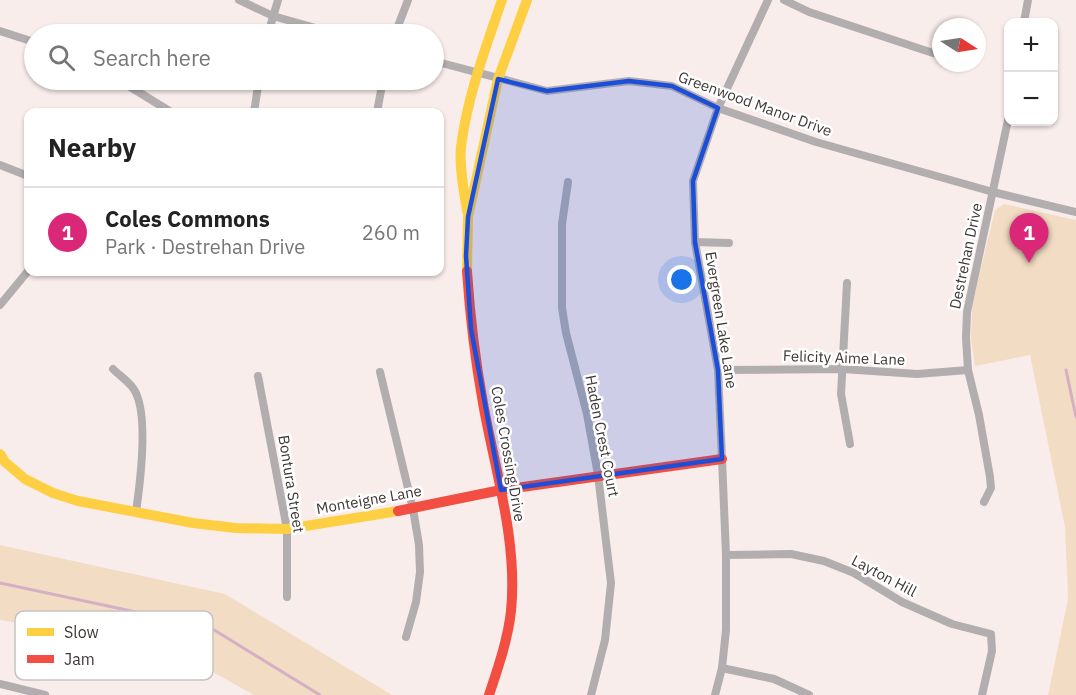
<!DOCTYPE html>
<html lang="en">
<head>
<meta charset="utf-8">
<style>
  body { margin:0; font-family:"IBM Plex Sans",sans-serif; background:#f6f6f6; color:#222 }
  .controls { position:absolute; right:18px; top:18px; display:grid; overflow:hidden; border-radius:12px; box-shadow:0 2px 4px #0004 }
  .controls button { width:54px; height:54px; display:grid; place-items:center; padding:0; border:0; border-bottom:2px solid #e0e0e0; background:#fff; color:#222; font:30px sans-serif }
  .compass { position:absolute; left:932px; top:18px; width:54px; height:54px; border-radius:50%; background:#fff; box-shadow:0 2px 4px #0004; rotate:102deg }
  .you { position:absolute; left:682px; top:280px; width:21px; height:21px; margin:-15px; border:4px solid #fff; border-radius:50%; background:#1a73e8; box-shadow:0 0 0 9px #1a73e833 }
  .badge { display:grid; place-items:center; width:39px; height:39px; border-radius:50%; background:#db2777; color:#fff; font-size:20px; font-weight:700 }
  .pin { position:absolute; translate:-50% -50px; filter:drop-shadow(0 2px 3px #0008) }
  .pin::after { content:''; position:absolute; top:32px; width:21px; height:18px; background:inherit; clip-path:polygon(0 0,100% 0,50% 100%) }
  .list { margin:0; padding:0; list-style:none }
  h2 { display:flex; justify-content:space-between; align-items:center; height:78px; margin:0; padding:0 24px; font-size:26px }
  h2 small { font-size:20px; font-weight:400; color:#767676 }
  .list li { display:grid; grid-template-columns:39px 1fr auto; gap:18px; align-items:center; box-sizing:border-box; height:90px; padding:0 24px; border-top:2px solid #e0e0e0 }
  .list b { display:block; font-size:22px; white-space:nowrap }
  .list p { margin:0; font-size:20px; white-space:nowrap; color:#767676 }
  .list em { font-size:20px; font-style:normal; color:#767676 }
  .icon { flex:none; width:33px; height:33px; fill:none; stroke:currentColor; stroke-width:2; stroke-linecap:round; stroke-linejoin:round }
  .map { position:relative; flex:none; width:1076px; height:695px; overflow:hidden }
  .search { position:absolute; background:#fff; box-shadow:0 2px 4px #0004; left:24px; top:24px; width:420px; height:66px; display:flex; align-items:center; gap:15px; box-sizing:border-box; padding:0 21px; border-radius:33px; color:#767676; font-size:22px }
  .panel { position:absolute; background:#fff; box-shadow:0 2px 4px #0004; left:24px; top:108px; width:420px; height:168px; border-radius:12px }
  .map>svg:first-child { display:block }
</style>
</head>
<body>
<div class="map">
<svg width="1076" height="695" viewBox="0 0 1076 695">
  <rect width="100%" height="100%" fill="#f9edec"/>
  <g fill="#f3dcc4">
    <polygon points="1004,204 1076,220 1076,695 1048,695 1068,599 1065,527 1030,355 975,366 971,339 972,306 995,210"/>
    <polygon points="0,545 225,594 392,695 254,695 202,666 124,642 0,620"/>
  </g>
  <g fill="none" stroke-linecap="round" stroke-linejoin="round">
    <g stroke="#d5afc4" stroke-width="3">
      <polyline points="1066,370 1076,417"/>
      <polyline points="0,583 211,628 320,695"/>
    </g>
    <g stroke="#b2aeaf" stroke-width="8">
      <polyline points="239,0 273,16 337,34"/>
      <polyline points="784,0 809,12 933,53"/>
      <polyline points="1024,22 1028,0"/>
      <polyline points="0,31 34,42"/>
      <polyline points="268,34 278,0"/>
      <polyline points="395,34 408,0"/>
      <polyline points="434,61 547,91 629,81 672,86 718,108 816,142 993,192 1076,212"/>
      <polyline points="119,80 171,112"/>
      <polyline points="254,112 259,80"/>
      <polyline points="377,112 383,80"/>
      <polyline points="0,165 28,176"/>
      <polyline points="568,182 562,224 562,308 566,333 587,414 598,475 611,583 605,640 591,695"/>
      <polyline points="695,242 729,243"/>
      <polyline points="847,283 841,394 850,444"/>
      <polyline points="0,305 28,271"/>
      <path d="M113 369C119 375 128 381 133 388 150 411 140 484 136 512"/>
      <polyline points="718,370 842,369 917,374 968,370"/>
      <polyline points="380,372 413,509 419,545 420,572 416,602 406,637"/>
      <polyline points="258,376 287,529 287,597"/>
      <polyline points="984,502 991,488 990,477 979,415 968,370 966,338 967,312 1008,120"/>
      <polyline points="726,555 791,554 824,561 854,573 902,602 952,624 991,634 992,651 982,695"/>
      <polyline points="722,668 774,679 809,695"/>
      <polyline points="0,684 45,695"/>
      <polyline points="715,695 722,668 726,630 726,555 722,459 718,370 695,242 693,181 718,108 768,0"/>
    </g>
    <g stroke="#ffcf43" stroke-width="10">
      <path d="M467 211C464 190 459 168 461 147 467 97 486 47 502 0"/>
      <polyline points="467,271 468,217 498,79 527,0"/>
      <polyline points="0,454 5,462 25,479 53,493 78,501 193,523 236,528 287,529 398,511"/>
    </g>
    <g stroke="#f24e42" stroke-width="10">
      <path d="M467 271C470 316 475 359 483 403 495 471 518 541 511 611 508 639 498 668 489 695"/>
      <polyline points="398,511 501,490 722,459"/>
    </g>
  </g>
  <path fill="#1d4ed8" fill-opacity="0.2" stroke="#1d4ed8" stroke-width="4.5" stroke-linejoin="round" d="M498 79 547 91 629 81 672 86 718 108 693 181 695 242 718 370 722 459 501 490 471 329 466 256 468 217Z"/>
  <g text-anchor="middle" stroke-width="5" stroke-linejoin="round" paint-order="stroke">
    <g font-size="15" fill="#3f3735" stroke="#fff">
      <text transform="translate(755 104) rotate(20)" y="5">Greenwood Manor Drive</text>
      <text transform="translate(966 256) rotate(-78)" y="5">Destrehan Drive</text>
      <text transform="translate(721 320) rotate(81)" y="5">Evergreen Lake Lane</text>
      <text transform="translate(844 358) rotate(2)" y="5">Felicity Aime Lane</text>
      <text transform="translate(602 436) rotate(79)" y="5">Haden Crest Court</text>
      <text transform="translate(508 454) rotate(80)" y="5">Coles Crossing Drive</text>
      <text transform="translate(291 484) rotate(81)" y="5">Bontura Street</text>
      <text transform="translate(369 500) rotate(-10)" y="5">Monteigne Lane</text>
      <text transform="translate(884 576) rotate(28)" y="5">Layton Hill</text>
    </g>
  </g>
  <rect x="15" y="611" width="198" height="69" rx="9" fill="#fff" stroke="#c5c3c2" stroke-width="1.5"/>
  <rect x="27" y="628" width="27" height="8" fill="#ffcf43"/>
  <rect x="27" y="655" width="27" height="8" fill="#f24e42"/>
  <g font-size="16" fill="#3f3735">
    <text x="64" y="638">Slow</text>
    <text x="64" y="665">Jam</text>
  </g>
</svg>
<div class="controls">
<button>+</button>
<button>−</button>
</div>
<svg class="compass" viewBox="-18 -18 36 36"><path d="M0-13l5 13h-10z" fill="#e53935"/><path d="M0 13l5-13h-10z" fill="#767676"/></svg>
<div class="you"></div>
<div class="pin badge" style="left:1029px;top:263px">1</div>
<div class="search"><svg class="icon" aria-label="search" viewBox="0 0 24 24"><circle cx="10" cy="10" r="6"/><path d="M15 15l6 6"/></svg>Search here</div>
<section class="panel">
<h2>Nearby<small></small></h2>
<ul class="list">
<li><span class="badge">1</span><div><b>Coles Commons</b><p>Park · Destrehan Drive</p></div><em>260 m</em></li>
</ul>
</section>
</div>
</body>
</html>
